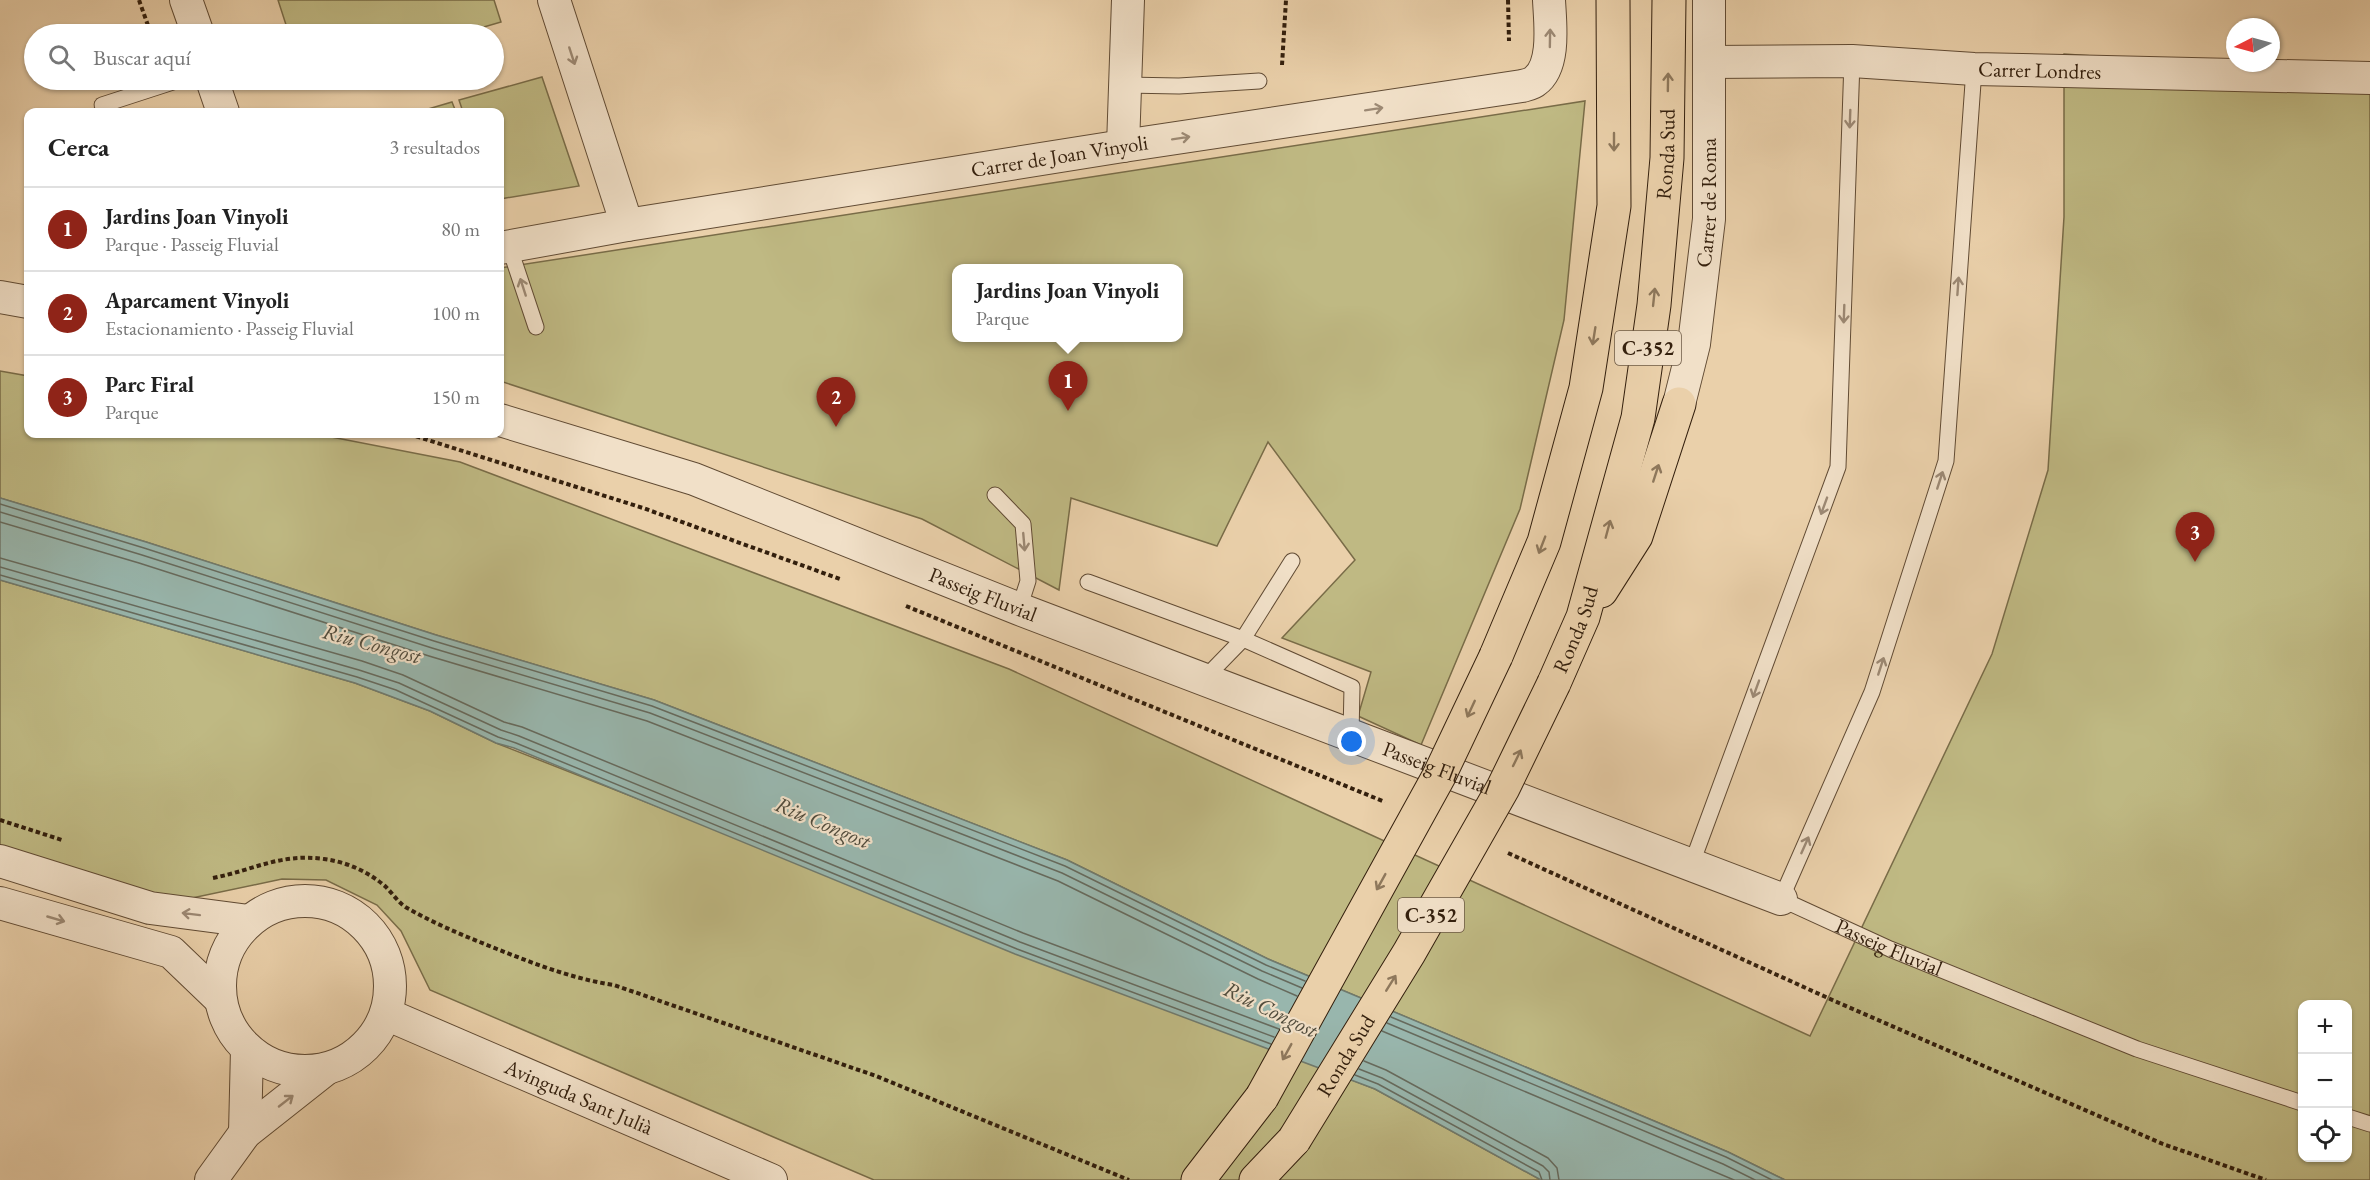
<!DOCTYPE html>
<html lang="es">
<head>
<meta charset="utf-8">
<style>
  body { margin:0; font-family:"EB Garamond",serif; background:#f2f2f2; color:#222 }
  .controls { position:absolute; right:18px; bottom:18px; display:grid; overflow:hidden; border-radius:12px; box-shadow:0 2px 4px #0004 }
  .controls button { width:54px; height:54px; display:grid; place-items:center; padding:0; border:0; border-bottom:2px solid #e0e0e0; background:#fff; color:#222; font:30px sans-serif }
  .compass { position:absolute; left:2226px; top:18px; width:54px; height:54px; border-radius:50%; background:#fff; box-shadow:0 2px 4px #0004; rotate:264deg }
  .you { position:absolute; left:1352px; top:742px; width:21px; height:21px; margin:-15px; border:4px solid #fff; border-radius:50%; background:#1a73e8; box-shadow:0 0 0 9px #1a73e833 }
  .badge { display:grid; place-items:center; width:39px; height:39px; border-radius:50%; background:#8f2418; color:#fff; font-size:20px; font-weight:700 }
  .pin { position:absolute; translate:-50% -50px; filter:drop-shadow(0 2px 3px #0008) }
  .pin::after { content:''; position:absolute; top:32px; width:21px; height:18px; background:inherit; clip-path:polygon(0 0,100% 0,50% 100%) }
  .popup { position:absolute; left:952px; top:264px; width:231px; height:78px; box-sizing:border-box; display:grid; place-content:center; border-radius:12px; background:#fff; filter:drop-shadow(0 2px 4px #0005); font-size:20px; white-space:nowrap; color:#767676 }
  .popup b { font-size:22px; color:#222 }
  .popup::after { content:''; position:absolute; left:50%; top:100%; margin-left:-12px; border:12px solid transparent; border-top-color:#fff }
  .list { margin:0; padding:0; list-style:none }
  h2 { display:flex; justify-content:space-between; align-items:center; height:78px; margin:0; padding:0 24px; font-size:26px }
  h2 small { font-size:20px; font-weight:400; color:#767676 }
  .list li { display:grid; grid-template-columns:39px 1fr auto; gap:18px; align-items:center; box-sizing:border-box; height:84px; padding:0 24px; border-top:2px solid #e0e0e0 }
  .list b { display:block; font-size:22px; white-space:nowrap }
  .list p { margin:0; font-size:20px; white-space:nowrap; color:#767676 }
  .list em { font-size:20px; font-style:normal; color:#767676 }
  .icon { flex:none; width:33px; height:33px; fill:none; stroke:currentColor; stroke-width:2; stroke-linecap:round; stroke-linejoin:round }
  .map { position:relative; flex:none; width:2370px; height:1180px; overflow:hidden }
  .search { position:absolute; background:#fff; box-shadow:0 2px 4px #0004; left:24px; top:24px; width:480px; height:66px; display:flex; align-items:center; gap:15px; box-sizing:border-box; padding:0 21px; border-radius:33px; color:#767676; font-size:22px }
  .panel { position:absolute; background:#fff; box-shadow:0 2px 4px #0004; left:24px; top:108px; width:480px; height:330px; border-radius:12px }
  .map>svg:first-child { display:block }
</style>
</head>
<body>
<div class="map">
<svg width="2370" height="1180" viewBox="0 0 2370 1180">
  <rect width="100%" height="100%" fill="#ead0aa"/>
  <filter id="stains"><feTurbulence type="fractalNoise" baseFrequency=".00333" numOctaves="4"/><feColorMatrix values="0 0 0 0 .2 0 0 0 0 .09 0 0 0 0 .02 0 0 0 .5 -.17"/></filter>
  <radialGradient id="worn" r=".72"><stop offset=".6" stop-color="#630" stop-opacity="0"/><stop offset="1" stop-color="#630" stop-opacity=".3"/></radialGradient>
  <g fill="#bfb983" stroke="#796c48" stroke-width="1.5" fill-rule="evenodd">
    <polygon points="278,0 494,0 501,22 460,34 289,34"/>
    <path d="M2064 54 2370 75V1180H1785L1728 1152 1268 959 1067 860 654 700 436 635 146 542 0 498V371L28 376V434H316L460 462 1009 669 1810 1036 1992 654 2048 470 2064 217ZM2302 1004H2348V1158H2302Z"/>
    <polygon points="542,77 579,186 500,199 500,112 463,112 459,100"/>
    <path d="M1585 101 1564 320 1520 509 1421 745 1358 716 1371 672 1282 638 1355 560 1268 442 1217 546 1071 498 1059 590 922 519 500 381V268ZM957 268H1179V338H957Z"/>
    <polygon points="452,102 456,112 417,112 418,112"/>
    <polygon points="0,580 355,683 430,711 496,743 1375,1089 1541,1180 874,1180 430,990 401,931 377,905 326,880 282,879 173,902 0,855"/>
  </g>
  <polygon fill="#98b6ad" stroke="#707a6d" stroke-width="1.5" points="0,498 146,542 436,635 654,700 1067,860 1268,959 1728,1152 1785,1180 1541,1180 1375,1089 1015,954 514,748 496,743 430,711 355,683 0,580"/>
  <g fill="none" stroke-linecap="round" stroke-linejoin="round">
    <g stroke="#666a5d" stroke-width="1.5">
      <polyline points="0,504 144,548 434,641 652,706 1065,866 1266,965 1305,981"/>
      <polyline points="0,512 142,555 432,648 650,713 1062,873 1262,971 1302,988"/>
      <polyline points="0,522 139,563 429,656 647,721 1058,881 1258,979 1297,996"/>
      <polyline points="0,558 362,661 403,675 504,722 522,727 1023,933 1279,1029"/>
      <polyline points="0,567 359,670 399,683 501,730 519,736 1020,942 1274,1037"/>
      <polyline points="0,575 357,677 396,690 498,737 516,743 1017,949 1271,1044"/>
      <polyline points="1391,1017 1726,1157 1772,1180"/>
      <polyline points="1387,1023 1723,1164 1755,1180"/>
      <polyline points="1382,1031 1734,1180"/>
      <polyline points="1364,1061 1386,1070 1548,1158 1557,1168 1559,1180"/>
      <polyline points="1359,1069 1382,1078 1543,1166 1549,1172 1550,1180"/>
      <polyline points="1355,1075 1378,1084 1539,1172 1542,1180"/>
    </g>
    <g stroke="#614b34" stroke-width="17">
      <g id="service">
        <path id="s1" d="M1974 69 1946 461 1872 692 1781 899 1890 949 2137 1049 2302 1103"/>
        <polyline points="1125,85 1179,86 1259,81"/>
        <polyline points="102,105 179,80"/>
        <polyline points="509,246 536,327"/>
        <polyline points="995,495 1023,524 1028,581 1019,609"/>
        <polyline points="1088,582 1243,639 1292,561"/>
        <polyline points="1204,679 1243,639 1352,687 1351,735"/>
        <polyline points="1692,863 1838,467 1852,61"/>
        <polyline points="2348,1117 2370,1124"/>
      </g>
    </g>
    <g stroke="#614b34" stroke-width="34">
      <g id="minor">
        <polyline points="186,0 198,34"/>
        <polyline points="554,0 627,225"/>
        <path id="s2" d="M1710 62 1852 61 1974 69 2370 78"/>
        <polyline points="212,80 223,112"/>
        <polyline points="1123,146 1128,0"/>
        <path id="s3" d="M500 248 627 225 1123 146 1522 86C1526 85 1532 84 1535 81 1556 66 1550 22 1549 0"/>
        <polyline points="0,297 28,302"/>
        <path id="s4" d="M1679 404 1694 344 1709 219V0"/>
        <path id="s5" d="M500 420 694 479 1019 609 1781 899"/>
        <polyline points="0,861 150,908 249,921"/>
        <circle cx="305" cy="986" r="85"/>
        <polyline points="0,903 171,952 220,999"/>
        <path id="s6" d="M386 1014 771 1180"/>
        <polyline points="245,1133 247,1049"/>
        <polyline points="211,1180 245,1133 326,1069"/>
      </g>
    </g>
    <g stroke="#331f0d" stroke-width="35">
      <g id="trunk">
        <polyline points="1601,591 1636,536 1679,404"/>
        <polyline points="1496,656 1544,542 1586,388 1614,206 1613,0"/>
        <path id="s7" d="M1554 683 1583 617 1638 418 1654 305 1667 158 1669 0"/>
        <polyline points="1198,1180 1262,1097"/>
        <polyline points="1256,1180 1294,1140"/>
      </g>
    </g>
    <g stroke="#331f0d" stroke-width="4" stroke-dasharray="4.5 3" stroke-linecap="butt">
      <polyline points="139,0 151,34"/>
      <polyline points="1508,0 1509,41"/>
      <polyline points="1282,65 1286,0"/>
      <polyline points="409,434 643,508 840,579"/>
      <polyline points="906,606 1385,802"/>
      <polyline points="0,820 62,840"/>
      <polyline points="1508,853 1839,1003 2163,1144 2266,1180"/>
      <path d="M213 878C254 870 280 853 324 859 347 862 369 872 386 887 393 894 400 905 409 909 437 925 467 937 497 949 535 964 573 979 614 985L876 1076 1129 1180"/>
    </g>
    <use href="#service" stroke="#f1e0c8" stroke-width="15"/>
    <use href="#minor" stroke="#f1e0c8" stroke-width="32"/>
    <use href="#trunk" stroke="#ead0aa" stroke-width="33"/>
    <g stroke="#331f0d" stroke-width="35" stroke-linecap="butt">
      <g id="trunk-bridge">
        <polyline points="1262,1097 1439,776 1496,656"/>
        <path id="s8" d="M1294 1140 1409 953 1503 788 1554 683"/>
      </g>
    </g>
    <use href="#trunk-bridge" stroke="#ead0aa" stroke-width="33"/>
  </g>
  <defs><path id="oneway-shaft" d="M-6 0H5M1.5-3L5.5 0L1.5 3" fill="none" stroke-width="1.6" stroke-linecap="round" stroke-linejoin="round" transform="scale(1.5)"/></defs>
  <g stroke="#9c8974">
    <use href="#oneway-shaft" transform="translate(1550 38) rotate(-89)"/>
    <use href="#oneway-shaft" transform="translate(572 56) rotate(72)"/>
    <use href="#oneway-shaft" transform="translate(1374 109) rotate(-9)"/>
    <use href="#oneway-shaft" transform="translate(1850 119) rotate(92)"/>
    <use href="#oneway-shaft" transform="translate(1181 138) rotate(-9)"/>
    <use href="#oneway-shaft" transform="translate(1958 286) rotate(-86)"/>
    <use href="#oneway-shaft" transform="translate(523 287) rotate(-108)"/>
    <use href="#oneway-shaft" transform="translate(1844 314) rotate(92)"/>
    <use href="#oneway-shaft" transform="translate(1940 480) rotate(-72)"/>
    <use href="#oneway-shaft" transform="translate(1824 506) rotate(110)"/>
    <use href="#oneway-shaft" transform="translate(1024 542) rotate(85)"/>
    <use href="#oneway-shaft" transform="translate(1881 666) rotate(-72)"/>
    <use href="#oneway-shaft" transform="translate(1756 689) rotate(110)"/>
    <use href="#oneway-shaft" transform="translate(1805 845) rotate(-66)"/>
    <use href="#oneway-shaft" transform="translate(191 914) rotate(-173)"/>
    <use href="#oneway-shaft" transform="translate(56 919) rotate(16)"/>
    <use href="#oneway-shaft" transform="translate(286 1101) rotate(-38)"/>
  </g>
  <g stroke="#8e785c">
    <use href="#oneway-shaft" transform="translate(1668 82) rotate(-89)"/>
    <use href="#oneway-shaft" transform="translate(1614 142) rotate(90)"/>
    <use href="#oneway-shaft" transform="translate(1654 297) rotate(-84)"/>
    <use href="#oneway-shaft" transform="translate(1594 336) rotate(99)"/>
    <use href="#oneway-shaft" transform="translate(1656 473) rotate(-72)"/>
    <use href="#oneway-shaft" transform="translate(1608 529) rotate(-75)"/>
    <use href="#oneway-shaft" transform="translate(1542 545) rotate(111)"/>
    <use href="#oneway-shaft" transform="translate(1471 709) rotate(115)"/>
    <use href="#oneway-shaft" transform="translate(1517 758) rotate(-64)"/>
    <use href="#oneway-shaft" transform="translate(1381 882) rotate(119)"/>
    <use href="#oneway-shaft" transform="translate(1391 983) rotate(-58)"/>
    <use href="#oneway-shaft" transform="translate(1287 1052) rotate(119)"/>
  </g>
  <g text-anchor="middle" stroke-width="4.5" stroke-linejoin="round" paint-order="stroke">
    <g fill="#f1e0c8" stroke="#6c5945" stroke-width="1.5">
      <rect x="1615" y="331" width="66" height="34" rx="4.5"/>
      <rect x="1398" y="898" width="66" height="34" rx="4.5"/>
    </g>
    <g font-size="20" font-weight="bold" fill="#331f0d">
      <text x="1648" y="355">C-352</text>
      <text x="1431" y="922">C-352</text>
    </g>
    <g font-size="21" fill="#331f0d" stroke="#f1e0c8">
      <text dy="7" stroke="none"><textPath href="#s2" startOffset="330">Carrer Londres</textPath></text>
      <text dy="7" stroke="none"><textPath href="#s7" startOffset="544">Ronda Sud</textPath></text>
      <text dy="7" stroke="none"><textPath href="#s3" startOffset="567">Carrer de Joan Vinyoli</textPath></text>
      <text dy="7" stroke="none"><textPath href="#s4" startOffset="204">Carrer de Roma</textPath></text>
      <text dy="7" stroke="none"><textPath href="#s5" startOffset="514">Passeig Fluvial</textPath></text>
      <text dy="7" stroke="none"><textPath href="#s7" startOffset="58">Ronda Sud</textPath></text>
      <text dy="7" stroke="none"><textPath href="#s5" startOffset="1000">Passeig Fluvial</textPath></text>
      <text dy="7" stroke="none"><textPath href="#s1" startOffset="980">Passeig Fluvial</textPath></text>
      <text dy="7" stroke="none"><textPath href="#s8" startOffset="99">Ronda Sud</textPath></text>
      <text dy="7" stroke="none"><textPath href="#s6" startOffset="210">Avinguda Sant Julià</textPath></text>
    </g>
    <g font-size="22" font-style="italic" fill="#514c3d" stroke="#f1e0c8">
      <text transform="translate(372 643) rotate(15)" y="8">Riu Congost</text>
      <text transform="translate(823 822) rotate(23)" y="8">Riu Congost</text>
      <text transform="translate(1271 1009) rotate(26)" y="8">Riu Congost</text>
    </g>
  </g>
  <rect width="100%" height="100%" filter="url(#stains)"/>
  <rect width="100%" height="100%" fill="url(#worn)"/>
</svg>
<div class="controls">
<button>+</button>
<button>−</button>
<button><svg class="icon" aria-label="locate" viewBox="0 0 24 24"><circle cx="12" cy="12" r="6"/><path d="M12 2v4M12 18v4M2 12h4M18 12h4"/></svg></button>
</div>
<svg class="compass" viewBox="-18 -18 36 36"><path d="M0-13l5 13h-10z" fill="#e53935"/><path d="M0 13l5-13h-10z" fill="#767676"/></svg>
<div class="you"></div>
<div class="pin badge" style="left:1068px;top:411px">1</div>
<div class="popup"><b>Jardins Joan Vinyoli</b>Parque</div>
<div class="pin badge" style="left:836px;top:427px">2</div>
<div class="pin badge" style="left:2195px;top:562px">3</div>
<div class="search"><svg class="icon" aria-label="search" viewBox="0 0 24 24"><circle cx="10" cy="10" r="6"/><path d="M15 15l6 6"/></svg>Buscar aquí</div>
<section class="panel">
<h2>Cerca<small>3 resultados</small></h2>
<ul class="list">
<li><span class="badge">1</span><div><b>Jardins Joan Vinyoli</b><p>Parque · Passeig Fluvial</p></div><em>80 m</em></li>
<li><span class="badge">2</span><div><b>Aparcament Vinyoli</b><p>Estacionamiento · Passeig Fluvial</p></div><em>100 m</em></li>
<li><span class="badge">3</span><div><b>Parc Firal</b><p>Parque</p></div><em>150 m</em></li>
</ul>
</section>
</div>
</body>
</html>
